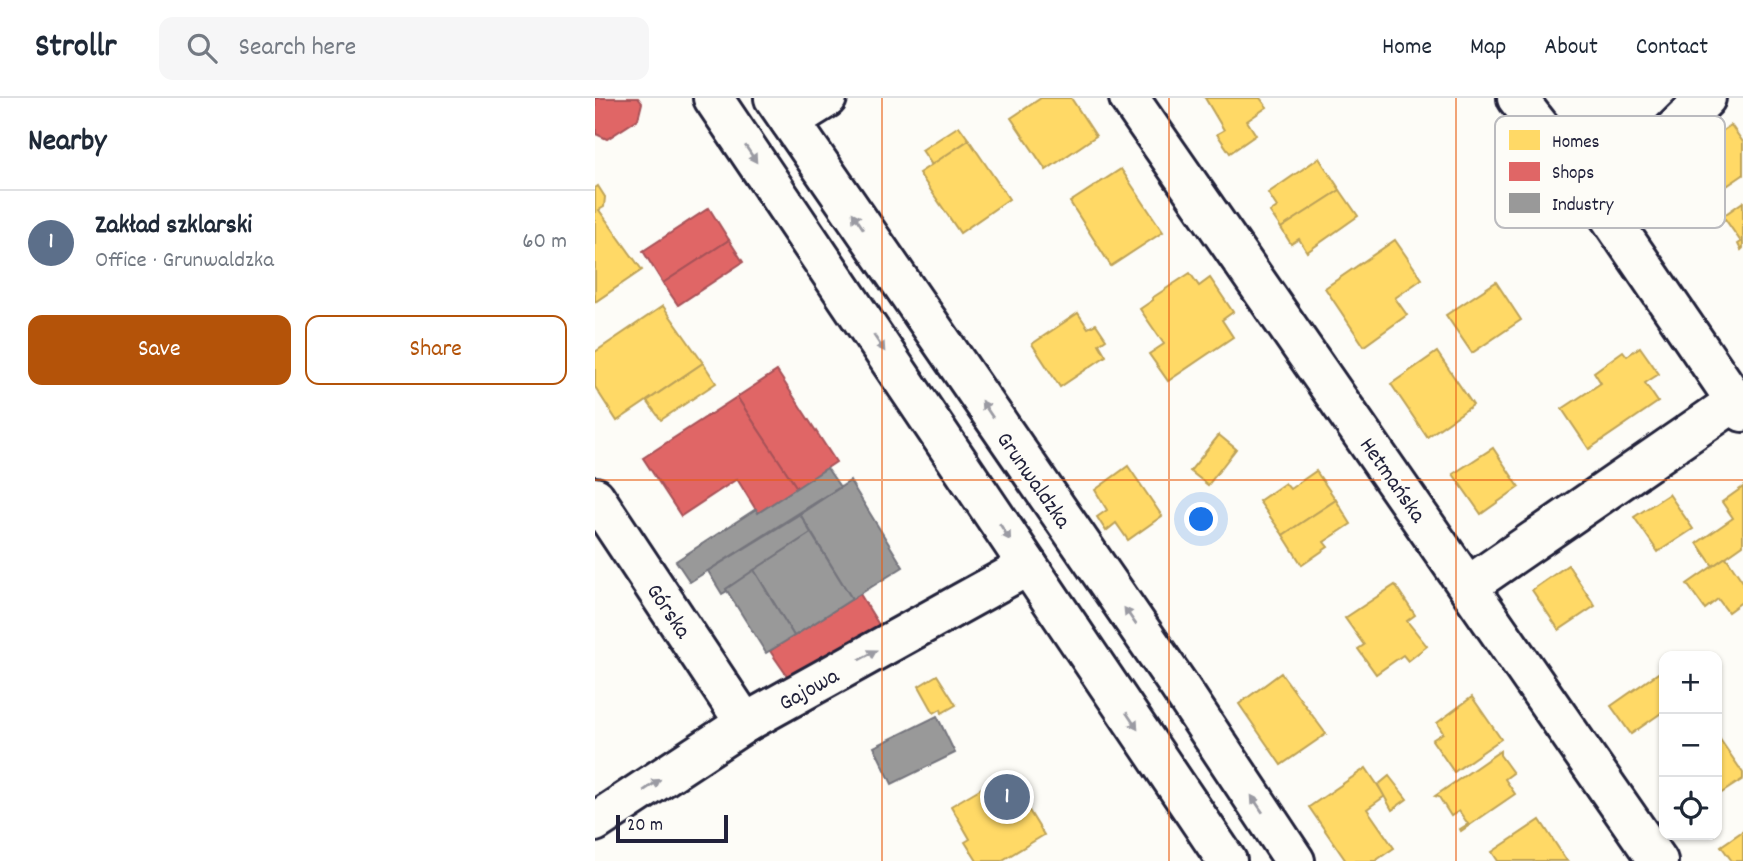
<!DOCTYPE html>
<html lang="en">
<head>
<meta charset="utf-8">
<style>
  body { margin:0; font-family:Dekko,sans-serif; background:#f6f6f7; color:#1f2937 }
  .controls { position:absolute; right:21px; bottom:21px; display:grid; overflow:hidden; border-radius:14px; box-shadow:0 2px 5px #0004 }
  .controls button { width:63px; height:63px; display:grid; place-items:center; padding:0; border:0; border-bottom:2px solid #e0e1e3; background:#fff; color:#1f2937; font:35px sans-serif }
  .scale { position:absolute; left:21px; bottom:18px; width:112px; box-sizing:border-box; padding-left:7px; border:4px solid #22223b; border-top:0; font-size:19px; line-height:24px; white-space:nowrap; color:#22223b; -webkit-text-stroke:5px #fdfcf7; paint-order:stroke }
  .you { position:absolute; left:607px; top:422px; width:24px; height:24px; margin:-18px; border:5px solid #fff; border-radius:50%; background:#1a73e8; box-shadow:0 0 0 10px #1a73e833 }
  .badge { display:grid; place-items:center; width:46px; height:46px; border-radius:50%; background:#b45309; color:#fff; font-size:23px; font-weight:700 }
  .pin { position:absolute; translate:-50% -50%; border:4px solid #fff; box-shadow:0 2px 7px #0006 }
  .list { margin:0; padding:0; list-style:none }
  h2 { display:flex; justify-content:space-between; align-items:center; height:91px; margin:0; padding:0 28px; font-size:30px }
  h2 small { font-size:23px; font-weight:400; color:#747a83 }
  .list li { display:grid; grid-template-columns:46px 1fr auto; gap:21px; align-items:center; box-sizing:border-box; height:105px; padding:0 28px; border-top:2px solid #e0e1e3 }
  .list b { display:block; font-size:26px; white-space:nowrap }
  .list p { margin:0; font-size:23px; white-space:nowrap; color:#747a83 }
  .list em { font-size:23px; font-style:normal; color:#747a83 }
  .actions { display:flex; gap:14px; padding:21px 28px }
  .actions a { flex:1; padding:16px 0; border:2px solid #b45309; border-radius:14px; text-align:center; font-size:24px; color:#b45309 }
  .actions .main { background:#b45309; color:#fff }
  .icon { flex:none; width:38px; height:38px; fill:none; stroke:currentColor; stroke-width:2; stroke-linecap:round; stroke-linejoin:round }
  .map { position:relative; flex:none; width:1148px; height:763px; overflow:hidden }
  header { display:flex; align-items:center; gap:42px; box-sizing:border-box; height:98px; padding:0 35px; background:#fff; border-bottom:2px solid #e0e1e3 }
  header strong { font-size:33px }
  nav { display:flex; gap:38px; margin-inline-start:auto; font-size:24px }
  .search { width:490px; height:63px; background:#f6f6f7; display:flex; align-items:center; gap:18px; box-sizing:border-box; padding:0 24px; border-radius:14px; color:#747a83; font-size:26px }
  main { display:flex }
  aside { flex:1; background:#fff }
  .map>svg:first-child { display:block }
</style>
</head>
<body>
<header>
<strong>Strollr</strong>
<div class="search"><svg class="icon" aria-label="search" viewBox="0 0 24 24"><circle cx="10" cy="10" r="6"/><path d="M15 15l6 6"/></svg>Search here</div>
<nav><a>Home</a><a>Map</a><a>About</a><a>Contact</a></nav>
</header>
<main>
<aside>
<h2>Nearby<small></small></h2>
<ul class="list">
<li><span class="badge" style="background:#5c6f8a">1</span><div><b>Zakład szklarski</b><p>Office · Grunwaldzka</p></div><em>60 m</em></li>
</ul>
<div class="actions"><a class="main">Save</a><a>Share</a></div>
</aside>
<div class="map">
<svg width="1148" height="763" viewBox="0 0 1148 763">
  <rect width="100%" height="100%" fill="#fdfcf7"/>
  <filter id="ink" filterUnits="userSpaceOnUse"><feTurbulence type="fractalNoise" baseFrequency=".0143" numOctaves="2"/><feDisplacementMap in="SourceGraphic" scale="14" xChannelSelector="R" yChannelSelector="G"/><feConvolveMatrix kernelMatrix="1 2 1 2 8 2 1 2 1" color-interpolation-filters="sRGB"/></filter>
  <g filter="url(#ink)">
    <g fill="#ffd966" stroke="#bda259" stroke-width="2">
      <polygon points="446,0 476,0 501,38 451,72 416,20"/>
      <polygon points="610,0 665,0 672,9 652,23 661,37 635,55 622,36 629,32"/>
      <polygon points="1136,27 1148,44 1148,77 1105,106 1085,75 1109,59 1103,49"/>
      <polygon points="364,28 374,42 337,67 327,52"/>
      <polygon points="374,42 414,101 365,135 324,75"/>
      <polygon points="724,60 745,92 686,130 675,114 682,109 673,95"/>
      <polygon points="526,71 568,134 516,168 475,104"/>
      <polygon points="3,88 10,99 9,109 4,112 47,172 0,204 0,90"/>
      <polygon points="745,92 763,118 712,154 704,141 696,146 686,130"/>
      <polygon points="1148,104 1148,150 1146,152 1143,146 1146,144 1130,121 1127,123 1125,120"/>
      <polygon points="800,142 827,181 800,200 812,217 769,248 730,190"/>
      <polygon points="595,175 604,188 615,180 638,214 627,222 638,239 573,283 554,256 569,246 545,211 558,202 557,200"/>
      <polygon points="901,184 926,222 877,255 851,217"/>
      <polygon points="68,208 108,265 22,323 0,289 0,254"/>
      <polygon points="483,215 493,230 501,226 511,241 504,246 511,258 465,289 437,246"/>
      <polygon points="1045,249 1064,276 1050,285 1063,304 994,351 967,311 1006,285 999,274 1028,253 1032,258"/>
      <polygon points="842,254 878,307 832,339 796,286"/>
      <polygon points="108,265 121,285 66,322 52,303"/>
      <polygon points="624,337 641,351 613,387 595,373"/>
      <polygon points="898,350 924,389 886,416 858,376"/>
      <polygon points="533,368 567,418 533,442 521,425 511,433 502,419 512,412 500,392"/>
      <polygon points="721,373 741,402 688,437 664,403 690,385 695,391"/>
      <polygon points="1148,389 1148,447 1118,468 1102,445 1138,420 1127,404"/>
      <polygon points="1074,396 1098,431 1063,454 1039,419"/>
      <polygon points="741,402 756,426 729,444 733,449 707,467 688,437"/>
      <polygon points="1131,459 1148,484 1148,503 1133,514 1123,501 1110,511 1092,486"/>
      <polygon points="973,467 1000,508 964,532 937,492"/>
      <polygon points="800,487 820,517 812,523 832,548 813,563 808,557 781,576 763,551 769,547 750,520"/>
      <polygon points="1069,571 1069,613 1036,636 1016,608"/>
      <polygon points="686,575 731,636 686,667 644,606"/>
      <polygon points="342,577 361,607 347,615 346,611 339,615 324,588"/>
      <polygon points="877,599 906,641 859,674 837,642 848,635 842,625"/>
      <polygon points="1122,637 1148,675 1148,681 1122,698"/>
      <polygon points="905,653 905,657 918,675 910,681 920,696 866,733 865,731 873,726 864,713 856,718 844,699 840,698"/>
      <polygon points="771,670 790,698 772,711 799,750 780,763 751,763 714,709"/>
      <polygon points="794,678 812,701 797,712 783,687"/>
      <polygon points="405,679 423,709 430,706 449,737 406,763 382,763 370,744 375,741 356,708"/>
      <polygon points="945,722 972,763 903,763 897,754"/>
      <polygon points="1148,733 1148,763 1137,763 1126,748"/>
    </g>
    <g fill="#e06666" stroke="#a75259" stroke-width="2">
      <polygon points="0,0 43,0 47,5 43,21 12,41 1,36"/>
      <polygon points="114,110 134,142 68,185 48,153"/>
      <polygon points="134,142 148,164 83,207 68,185"/>
      <polygon points="182,273 241,364 202,390 142,299"/>
      <polygon points="142,299 202,390 163,415 142,381 86,418 48,360"/>
      <polygon points="265,496 284,527 195,582 175,553"/>
    </g>
    <g fill="#999" stroke="#75757d" stroke-width="2">
      <polygon points="232,370 245,389 95,484 81,463 161,411 163,415"/>
      <polygon points="255,383 308,469 257,501 205,416"/>
      <polygon points="205,416 216,435 131,491 132,493 127,496 113,473"/>
      <polygon points="216,435 257,501 199,538 159,472"/>
      <polygon points="159,472 199,538 171,555 131,491"/>
      <polygon points="342,618 360,655 297,686 279,649"/>
    </g>
    <g fill="none" stroke-linecap="round" stroke-linejoin="round">
      <g stroke="#22223b" stroke-width="44">
        <g id="minor">
          <polyline points="534,0 1063,763"/>
          <polyline points="922,0 1005,105 1148,314"/>
          <polyline points="195,23 232,0"/>
          <polyline points="1005,105 1111,0"/>
          <polyline points="0,399 150,625"/>
          <polyline points="873,488 1141,303"/>
          <polyline points="0,724 150,625 433,468"/>
        </g>
      </g>
      <g stroke="#22223b" stroke-width="44">
        <g id="major">
          <polyline points="118,0 632,763"/>
          <polyline points="179,0 584,588 700,763"/>
        </g>
      </g>
      <use href="#minor" stroke="#fdfcf7" stroke-width="38"/>
      <use href="#major" stroke="#fdfcf7" stroke-width="38"/>
    </g>
    <defs><path id="oneway-solid" d="M-6-.8H1V-3.2L6.5 0L1 3.2V.8H-6Z" transform="scale(1.75)"/></defs>
    <g fill="#9a9aa2">
      <use href="#oneway-solid" transform="translate(156 56) rotate(56)"/>
      <use href="#oneway-solid" transform="translate(263 123) rotate(-124)"/>
      <use href="#oneway-solid" transform="translate(284 245) rotate(56)"/>
      <use href="#oneway-solid" transform="translate(392 311) rotate(-124)"/>
      <use href="#oneway-solid" transform="translate(410 434) rotate(57)"/>
      <use href="#oneway-solid" transform="translate(535 518) rotate(-125)"/>
      <use href="#oneway-solid" transform="translate(273 557) rotate(-29)"/>
      <use href="#oneway-solid" transform="translate(537 623) rotate(56)"/>
      <use href="#oneway-solid" transform="translate(57 687) rotate(-34)"/>
      <use href="#oneway-solid" transform="translate(662 706) rotate(-124)"/>
    </g>
  </g>
  <path fill="none" stroke="#e8590c" stroke-width="2" stroke-opacity="0.55" d="M287 0V763M574 0V763M861 0V763M0 382H1148"/>
  <g text-anchor="middle" stroke-width="7" stroke-linejoin="round" paint-order="stroke">
    <g font-size="23" fill="#22223b" stroke="#fdfcf7">
      <text transform="translate(440 381) rotate(55)" y="8">Grunwaldzka</text>
      <text transform="translate(799 381) rotate(55)" y="8">Hetmańska</text>
      <text transform="translate(75 512) rotate(56)" y="8">Górska</text>
      <text transform="translate(213 590) rotate(-29)" y="8">Gajowa</text>
    </g>
  </g>
  <rect x="900" y="18" width="230" height="112" rx="10" fill="#fdfcf7" stroke="#bbbbbf" stroke-width="2"/>
  <rect x="914" y="32" width="31" height="20" fill="#ffd966"/>
  <rect x="914" y="64" width="31" height="19" fill="#e06666"/>
  <rect x="914" y="95" width="31" height="20" fill="#999"/>
  <g font-size="19" fill="#22223b">
    <text x="957" y="49">Homes</text>
    <text x="957" y="80">Shops</text>
    <text x="957" y="112">Industry</text>
  </g>
</svg>
<div class="controls">
<button>+</button>
<button>−</button>
<button><svg class="icon" aria-label="locate" viewBox="0 0 24 24"><circle cx="12" cy="12" r="6"/><path d="M12 2v4M12 18v4M2 12h4M18 12h4"/></svg></button>
</div>
<div class="scale">20 m</div>
<div class="you"></div>
<div class="pin badge" style="left:412px;top:699px;background:#5c6f8a">1</div>
</div>
</main>
</body>
</html>
